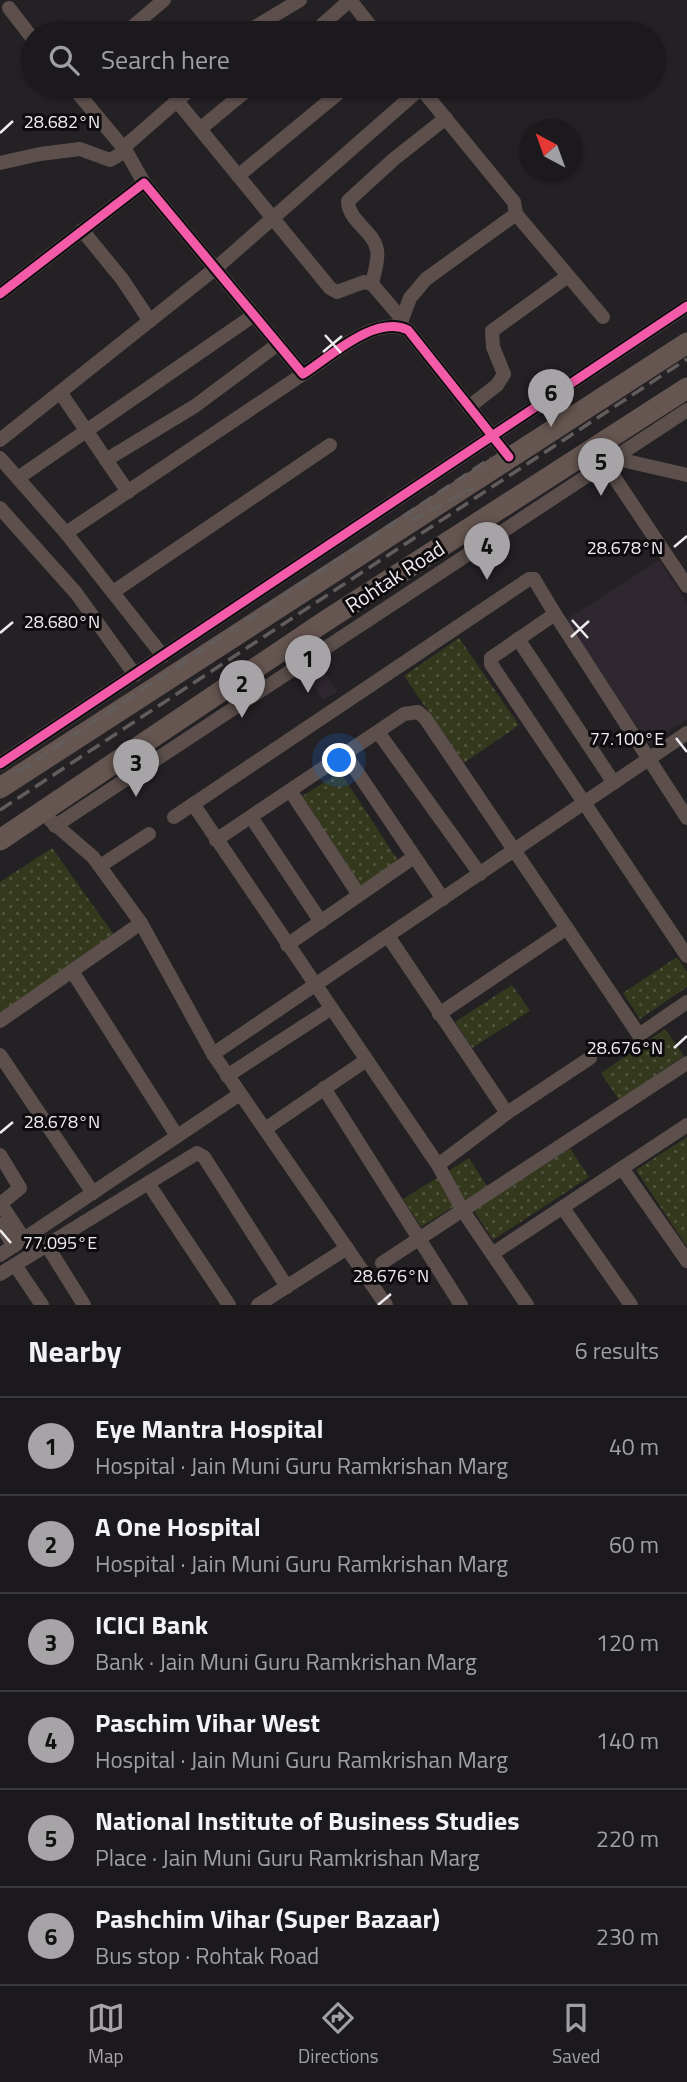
<!DOCTYPE html>
<html lang="en">
<head>
<meta charset="utf-8">
<style>
  body { margin:0; font-family:"Titillium Web",sans-serif; background:#282629; color:#f1f3f6 }
  .compass { position:absolute; left:519px; top:119px; width:63px; height:63px; border-radius:50%; background:#1b191c; box-shadow:0 2px 5px #0004; rotate:319deg }
  .you { position:absolute; left:340px; top:761px; width:24px; height:24px; margin:-18px; border:5px solid #fff; border-radius:50%; background:#1a73e8; box-shadow:0 0 0 10px #1a73e833 }
  .badge { display:grid; place-items:center; width:46px; height:46px; border-radius:50%; background:#a7a4a8; color:#111; font-size:23px; font-weight:700 }
  .pin { position:absolute; translate:-50% -58px; filter:drop-shadow(0 2px 4px #0008) }
  .pin::after { content:''; position:absolute; top:37px; width:24px; height:21px; background:inherit; clip-path:polygon(0 0,100% 0,50% 100%) }
  .list { margin:0; padding:0; list-style:none }
  h2 { display:flex; justify-content:space-between; align-items:center; height:91px; margin:0; padding:0 28px; font-size:30px }
  h2 small { font-size:23px; font-weight:400; color:#a0a0a3 }
  .list li { display:grid; grid-template-columns:46px 1fr auto; gap:21px; align-items:center; box-sizing:border-box; height:98px; padding:0 28px; border-top:2px solid #39383b }
  .list b { display:block; font-size:26px; white-space:nowrap }
  .list p { margin:0; font-size:23px; white-space:nowrap; color:#a0a0a3 }
  .list em { font-size:23px; font-style:normal; color:#a0a0a3 }
  .icon { flex:none; width:38px; height:38px; fill:none; stroke:currentColor; stroke-width:2; stroke-linecap:round; stroke-linejoin:round }
  .map { position:relative; flex:none; width:687px; height:1305px; overflow:hidden }
  .search { position:absolute; background:#1b191c; box-shadow:0 2px 5px #0004; left:21px; right:21px; top:21px; height:77px; display:flex; align-items:center; gap:18px; box-sizing:border-box; padding:0 24px; border-radius:38px; color:#a0a0a3; font-size:26px }
  .sheet { height:679px; background:#1b191c }
  nav { display:flex; justify-content:space-around; align-items:center; box-sizing:border-box; height:98px; border-top:2px solid #39383b; background:#1b191c; font-size:19px; color:#a0a0a3 }
  nav a { display:grid; justify-items:center; gap:4px }
  nav .on { color:#a7a4a8 }
  .map>svg:first-child { display:block }
</style>
</head>
<body>
<div class="map">
<svg width="687" height="1305" viewBox="0 0 687 1305">
  <defs>
    <pattern id="park-dots" width="8" height="8" patternUnits="userSpaceOnUse" patternTransform="scale(1.75)"><rect width="8" height="8" fill="#34381d"/><path d="M2 2h.1M6 6h.1" fill="none" stroke="#52553e" stroke-width="1.8" stroke-linecap="round"/></pattern>
  </defs>
  <rect width="100%" height="100%" fill="#242125"/>
  <g fill="#2f2730">
    <polygon points="659,560 687,603 687,719 649,744 566,620"/>
    <polygon points="320,665 337,692 323,700 306,674"/>
  </g>
  <g fill="url(#park-dots)">
    <polygon points="459,638 519,725 464,763 404,676"/>
    <polygon points="340,772 399,862 356,889 298,799"/>
    <polygon points="52,848 117,939 0,1016 0,882"/>
    <polygon points="677,957 687,972 687,987 640,1019 623,993"/>
    <polygon points="512,985 530,1011 472,1048 455,1022"/>
    <polygon points="665,1029 684,1056 619,1100 601,1073"/>
    <polygon points="687,1137 687,1247 636,1170"/>
    <polygon points="570,1148 589,1177 493,1240 474,1211"/>
    <polygon points="469,1158 487,1186 421,1227 403,1199"/>
  </g>
  <g fill="none" stroke-linecap="round" stroke-linejoin="round">
    <g stroke="#5c4f4c" stroke-width="14">
      <polyline points="350,0 376,33"/>
      <polyline points="9,8 33,39"/>
      <polyline points="125,33 164,0"/>
      <polyline points="245,33 300,0"/>
      <polyline points="313,33 350,0"/>
      <polyline points="72,86 126,151 144,183"/>
      <polyline points="177,101 330,288 337,292 364,282 372,284 402,319"/>
      <polyline points="200,129 252,86"/>
      <polyline points="123,148 194,86"/>
      <polyline points="0,163 40,154 80,149 110,160 126,151"/>
      <polyline points="238,176 347,86"/>
      <polyline points="516,214 603,317"/>
      <polyline points="82,230 122,279 150,321"/>
      <path d="M372 284C374 273 379 260 377 250 374 231 348 221 348 201L394 159 446 118"/>
      <path d="M0 294 144 183 303 374C330 357 375 314 408 330L509 457"/>
      <polyline points="400,325 410,298 426,279 516,214 514,202 419,86"/>
      <polyline points="60,392 128,492"/>
      <polyline points="469,407 497,385 504,374 493,347 492,331 568,276"/>
      <polyline points="0,440 216,268 421,88"/>
      <polyline points="600,456 687,586"/>
      <polyline points="0,458 66,533 163,656"/>
      <polyline points="613,458 687,475"/>
      <polyline points="106,460 195,406 278,344"/>
      <polyline points="18,478 254,315"/>
      <polyline points="0,508 76,593 135,675"/>
      <polyline points="66,533 303,374"/>
      <polyline points="113,592 330,445"/>
      <polyline points="518,639 614,783"/>
      <polyline points="378,732 480,874"/>
      <polyline points="345,754 443,899"/>
      <polyline points="0,764 687,306"/>
      <polyline points="291,792 359,895"/>
      <polyline points="193,804 438,1165 463,1211 527,1305"/>
      <polyline points="174,817 529,579 534,579 555,614"/>
      <polyline points="251,817 321,922"/>
      <polyline points="687,818 555,614 491,658 491,664 687,956"/>
      <polyline points="50,820 93,857 141,923 213,1054 386,1305"/>
      <polyline points="55,826 687,410"/>
      <polyline points="216,840 404,714 418,712 425,718 639,1035 687,1002"/>
      <polyline points="100,866 149,834"/>
      <polyline points="388,936 507,1113"/>
      <polyline points="287,945 414,857"/>
      <polyline points="72,971 177,1136"/>
      <polyline points="439,1014 567,928"/>
      <polyline points="0,1021 141,923"/>
      <polyline points="213,1054 687,733"/>
      <polyline points="0,1055 93,1193"/>
      <polyline points="227,1076 330,1009"/>
      <polyline points="324,1088 461,1305"/>
      <polyline points="265,1129 365,1061"/>
      <polyline points="0,1155 20,1188 4,1201 3,1207 24,1239"/>
      <polyline points="438,1165 507,1113 590,1058"/>
      <polyline points="622,1168 687,1261"/>
      <polyline points="148,1183 229,1305"/>
      <polyline points="563,1208 631,1305"/>
      <polyline points="0,1224 14,1246"/>
      <polyline points="46,1244 84,1305"/>
      <polyline points="492,1254 687,1125"/>
      <polyline points="0,1255 240,1094"/>
      <polyline points="382,1263 687,1063"/>
      <polyline points="15,1265 42,1305"/>
      <polyline points="0,1274 197,1153 204,1157 287,1287"/>
      <polyline points="258,1305 347,1248"/>
    </g>
    <g stroke="#665651" stroke-width="21">
      <polyline points="0,788 687,343"/>
      <polyline points="0,840 324,622 687,388"/>
    </g>
    <g stroke="#635c5c" stroke-width="3.5" stroke-dasharray="14 7" stroke-linecap="butt">
      <polyline points="411,521 473,488"/>
      <polyline points="18,772 491,458"/>
      <polyline points="0,810 687,359"/>
    </g>
    <g stroke="#0d0b0d" stroke-width="13">
      <g id="cycleway">
        <path d="M0 294 144 183 303 374C330 357 375 314 408 330L509 457"/>
        <polyline points="0,764 687,306"/>
      </g>
    </g>
    <use href="#cycleway" stroke="#f35aa7" stroke-width="9"/>
  </g>
  <path fill="none" stroke="#eeebee" stroke-width="2.5" d="M0 133 13 121M325 335 341 353M323 352 342 336M674 547 687 536M572 620 588 638M0 633 13 622M571 637 589 621M676 738 687 752M674 1048 687 1036M0 1133 13 1122M0 1230 11 1243M378 1305 391 1294"/>
  <g text-anchor="middle" stroke-width="6" stroke-linejoin="round" paint-order="stroke">
    <g font-size="21" fill="#eeebee" stroke="#0d0b0d">
      <text transform="translate(395 577) rotate(-33)" y="7">Rohtak Road</text>
    </g>
  </g>
  <g font-size="18" text-anchor="middle" fill="#eeebee" stroke="#0d0b0d" stroke-width="6" stroke-linejoin="round" paint-order="stroke">
    <text x="62" y="128">28.682°N</text>
    <text x="625" y="554">28.678°N</text>
    <text x="62" y="628">28.680°N</text>
    <text x="627" y="745">77.100°E</text>
    <text x="625" y="1054">28.676°N</text>
    <text x="62" y="1128">28.678°N</text>
    <text x="60" y="1249">77.095°E</text>
    <text x="391" y="1282">28.676°N</text>
  </g>
</svg>
<svg class="compass" viewBox="-18 -18 36 36"><path d="M0-13l5 13h-10z" fill="#e53935"/><path d="M0 13l5-13h-10z" fill="#a0a0a3"/></svg>
<div class="you"></div>
<div class="pin badge" style="left:308px;top:693px">1</div>
<div class="pin badge" style="left:242px;top:718px">2</div>
<div class="pin badge" style="left:136px;top:797px">3</div>
<div class="pin badge" style="left:487px;top:580px">4</div>
<div class="pin badge" style="left:601px;top:496px">5</div>
<div class="pin badge" style="left:551px;top:427px">6</div>
<div class="search"><svg class="icon" aria-label="search" viewBox="0 0 24 24"><circle cx="10" cy="10" r="6"/><path d="M15 15l6 6"/></svg>Search here</div>
</div>
<section class="sheet">
<h2>Nearby<small>6 results</small></h2>
<ul class="list">
<li><span class="badge">1</span><div><b>Eye Mantra Hospital</b><p>Hospital · Jain Muni Guru Ramkrishan Marg</p></div><em>40 m</em></li>
<li><span class="badge">2</span><div><b>A One Hospital</b><p>Hospital · Jain Muni Guru Ramkrishan Marg</p></div><em>60 m</em></li>
<li><span class="badge">3</span><div><b>ICICI Bank</b><p>Bank · Jain Muni Guru Ramkrishan Marg</p></div><em>120 m</em></li>
<li><span class="badge">4</span><div><b>Paschim Vihar West</b><p>Hospital · Jain Muni Guru Ramkrishan Marg</p></div><em>140 m</em></li>
<li><span class="badge">5</span><div><b>National Institute of Business Studies</b><p>Place · Jain Muni Guru Ramkrishan Marg</p></div><em>220 m</em></li>
<li><span class="badge">6</span><div><b>Pashchim Vihar (Super Bazaar)</b><p>Bus stop · Rohtak Road</p></div><em>230 m</em></li>
</ul>
</section>
<nav>
<a class="on"><svg class="icon" aria-label="map" viewBox="0 0 24 24"><path d="M3 6l6-2 6 2 6-2v14l-6 2-6-2-6 2zM9 4v14M15 6v14"/></svg>Map</a>
<a><svg class="icon" aria-label="directions" viewBox="0 0 24 24"><path d="M12 3l9 9-9 9-9-9zM9 14v-3h6M13 9l2 2-2 2"/></svg>Directions</a>
<a><svg class="icon" aria-label="saved" viewBox="0 0 24 24"><path d="M7 4h10v16l-5-4-5 4z"/></svg>Saved</a>
</nav>
</body>
</html>
